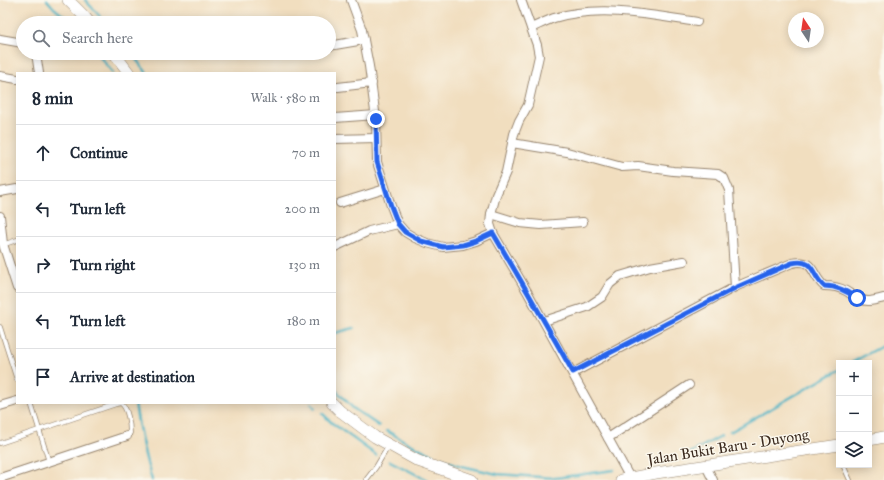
<!DOCTYPE html>
<html lang="en">
<head>
<meta charset="utf-8">
<style>
  body { margin:0; font-family:"IM FELL Great Primer",serif; background:#f6f6f7; color:#1f2937 }
  .controls { position:absolute; right:12px; bottom:12px; display:grid; overflow:hidden; border-radius:0px; box-shadow:0 2px 10px #0003 }
  .controls button { width:36px; height:36px; display:grid; place-items:center; padding:0; border:0; border-bottom:1px solid #e0e1e3; background:#fff; color:#1f2937; font:20px sans-serif }
  .compass { position:absolute; left:788px; top:12px; width:36px; height:36px; border-radius:50%; background:#fff; box-shadow:0 2px 10px #0003; rotate:347deg }
  .stop { position:absolute; width:12px; height:12px; margin:-9px; border:3px solid #2563eb; border-radius:50%; background:#fff }
  .stop.end { background:#2563eb; border-color:#fff; box-shadow:0 1px 4px #0008 }
  .list { margin:0; padding:0; list-style:none }
  h2 { display:flex; justify-content:space-between; align-items:center; height:52px; margin:0; padding:0 16px; font-size:17px }
  h2 small { font-size:13px; font-weight:400; color:#747a83 }
  .list li { display:grid; grid-template-columns:26px 1fr auto; gap:12px; align-items:center; box-sizing:border-box; height:56px; padding:0 16px; border-top:1px solid #e0e1e3 }
  .list b { display:block; font-size:15px; white-space:nowrap }
  .list em { font-size:13px; font-style:normal; color:#747a83 }
  .icon { flex:none; width:22px; height:22px; fill:none; stroke:currentColor; stroke-width:2; stroke-linecap:round; stroke-linejoin:round }
  .map { position:relative; flex:none; width:884px; height:480px; overflow:hidden }
  .search { position:absolute; background:#fff; box-shadow:0 2px 10px #0003; left:16px; top:16px; width:320px; height:44px; display:flex; align-items:center; gap:10px; box-sizing:border-box; padding:0 14px; border-radius:22px; color:#747a83; font-size:15px }
  .panel { position:absolute; background:#fff; box-shadow:0 2px 10px #0003; left:16px; top:72px; width:320px; height:332px; border-radius:0px }
  .map>svg:first-child { display:block }
</style>
</head>
<body>
<div class="map">
<svg width="884" height="480" viewBox="0 0 884 480">
  <rect width="100%" height="100%" fill="#fbf7ec"/>
  <filter id="ink" filterUnits="userSpaceOnUse"><feTurbulence type="fractalNoise" baseFrequency=".025" numOctaves="2"/><feDisplacementMap in="SourceGraphic" scale="8" xChannelSelector="R" yChannelSelector="G"/><feConvolveMatrix kernelMatrix="1 2 1 2 8 2 1 2 1" color-interpolation-filters="sRGB"/></filter>
  <filter id="wash" filterUnits="userSpaceOnUse"><feTurbulence type="fractalNoise" baseFrequency=".012" numOctaves="4" result="noise"/><feDisplacementMap in="SourceGraphic" scale="16" xChannelSelector="R" yChannelSelector="G"/><feGaussianBlur stdDeviation="0.9" result="paint"/><feColorMatrix in="noise" values="0 0 0 0 0 0 0 0 0 0 0 0 0 0 0 0 0 1.4 0 .05"/><feComposite in="paint" operator="in"/></filter>
  <g filter="url(#wash)">
    <rect width="100%" height="100%" fill="#f1debf"/>
    <g fill="none" stroke-linecap="round" stroke-linejoin="round">
      <g stroke="#45b1c3" stroke-width="2.5">
        <polyline points="47,0 54,8 72,23"/>
        <polyline points="85,0 106,23"/>
        <polyline points="97,53 113,73"/>
        <polyline points="131,53 147,73"/>
        <polyline points="335,333 354,328"/>
        <polyline points="851,363 884,345"/>
        <polyline points="335,389 353,408 379,426"/>
        <path d="M135 403C139 429 144 455 152 480"/>
        <polyline points="311,403 315,408"/>
        <polyline points="322,413 332,423 376,455"/>
        <polyline points="387,431 412,445 433,455"/>
        <polyline points="730,432 839,370"/>
        <polyline points="683,457 721,436"/>
        <polyline points="441,459 462,466 497,474 555,478 614,470"/>
        <polyline points="390,461 427,480"/>
      </g>
    </g>
  </g>
  <g filter="url(#ink)">
    <g fill="none" stroke-linecap="round" stroke-linejoin="round">
      <g stroke="#96846e" stroke-width="5.5">
        <g id="lane">
          <polyline points="2,245 17,240"/>
          <polyline points="0,327 17,380"/>
          <polyline points="31,403 49,462"/>
          <path d="M0 443 116 404 121 403C128 408 130 425 130 433L127 436"/>
          <polyline points="843,465 850,480"/>
          <polyline points="366,480 376,467 389,445"/>
        </g>
      </g>
      <g stroke="#96846e" stroke-width="10">
        <g id="street">
          <polyline points="351,0 362,30 369,66 376,119 377,162 391,206 398,224 405,232 415,238 427,243 443,247 463,245 476,241 493,233"/>
          <polyline points="521,0 537,45 539,56 528,105 519,121 514,134 506,172 496,195 491,214 490,224 493,233 528,293 630,478"/>
          <path d="M531 28C538 25 546 21 554 18 599 4 652 15 697 22"/>
          <polyline points="0,39 23,43"/>
          <polyline points="329,46 364,40"/>
          <polyline points="36,53 39,73"/>
          <polyline points="0,76 17,79"/>
          <polyline points="338,87 372,83"/>
          <polyline points="335,118 376,115"/>
          <polyline points="335,139 376,138"/>
          <polyline points="512,143 567,152 622,167 638,166 673,171 718,174 724,178 729,190 735,287"/>
          <polyline points="0,192 17,189"/>
          <polyline points="340,203 385,189"/>
          <polyline points="491,214 520,223 541,225 583,222"/>
          <polyline points="0,216 3,244 17,288"/>
          <polyline points="335,247 369,231 398,224"/>
          <polyline points="544,321 587,307 602,297 610,284 620,276 650,267 684,261"/>
          <path d="M573 373 735 287 792 263C815 258 811 275 824 286 831 286 839 287 846 291 853 295 859 301 868 301 873 301 879 299 884 298"/>
          <polyline points="0,406 17,401"/>
          <polyline points="608,438 689,385"/>
          <polyline points="706,466 713,480"/>
          <polyline points="0,478 127,436"/>
        </g>
      </g>
      <g stroke="#96846e" stroke-width="12">
        <g id="secondary">
          <polyline points="68,0 83,15 90,23"/>
          <polyline points="114,53 129,73"/>
          <polyline points="332,403 340,411 375,437 418,461 472,480"/>
          <polyline points="869,440 884,437"/>
          <polyline points="621,480 656,473 839,445"/>
        </g>
      </g>
      <use href="#lane" stroke="#fff" stroke-width="4"/>
      <use href="#street" stroke="#fff" stroke-width="8"/>
      <use href="#secondary" stroke="#fff" stroke-width="11"/>
    </g>
  </g>
  <g fill="none" stroke-linecap="round" stroke-linejoin="round" filter="url(#ink)">
    <path stroke="#2563eb" stroke-width="5" d="M376 119 377 162 391 206 398 224 405 232 421 241 443 247 463 245 476 241 493 233 528 293 573 372 735 288 792 263C815 258 811 275 824 286 837 286 846 291 857 298"/>
  </g>
  <g text-anchor="middle" stroke-width="3" stroke-linejoin="round" paint-order="stroke">
    <g font-size="15" fill="#3b2a1e" stroke="#fbf7ec">
      <text transform="translate(728 447) rotate(-9)" y="5">Jalan Bukit Baru - Duyong</text>
    </g>
  </g>
</svg>
<div class="controls">
<button>+</button>
<button>−</button>
<button><svg class="icon" aria-label="layers" viewBox="0 0 24 24"><path d="M12 4l9 5-9 5-9-5zM3 14l9 5 9-5"/></svg></button>
</div>
<svg class="compass" viewBox="-18 -18 36 36"><path d="M0-13l5 13h-10z" fill="#e53935"/><path d="M0 13l5-13h-10z" fill="#747a83"/></svg>
<div class="stop" style="left:857px;top:298px"></div>
<div class="stop end" style="left:376px;top:119px"></div>
<div class="search"><svg class="icon" aria-label="search" viewBox="0 0 24 24"><circle cx="10" cy="10" r="6"/><path d="M15 15l6 6"/></svg>Search here</div>
<section class="panel">
<h2>8 min<small>Walk · 580 m</small></h2>
<ul class="list">
<li><svg class="icon" aria-label="ahead" viewBox="0 0 24 24"><path d="M12 20V5M6 11l6-6 6 6"/></svg><div><b>Continue</b></div><em>70 m</em></li>
<li><svg class="icon" aria-label="left" viewBox="0 0 24 24"><path d="M17 20v-9H6M10 6l-5 5 5 5"/></svg><div><b>Turn left</b></div><em>200 m</em></li>
<li><svg class="icon" aria-label="right" viewBox="0 0 24 24"><path d="M7 20v-9h11M14 6l5 5-5 5"/></svg><div><b>Turn right</b></div><em>130 m</em></li>
<li><svg class="icon" aria-label="left" viewBox="0 0 24 24"><path d="M17 20v-9H6M10 6l-5 5 5 5"/></svg><div><b>Turn left</b></div><em>180 m</em></li>
<li><svg class="icon" aria-label="arrive" viewBox="0 0 24 24"><path d="M6 21V4h12l-3 4 3 4H6"/></svg><div><b>Arrive at destination</b></div></li>
</ul>
</section>
</div>
</body>
</html>
